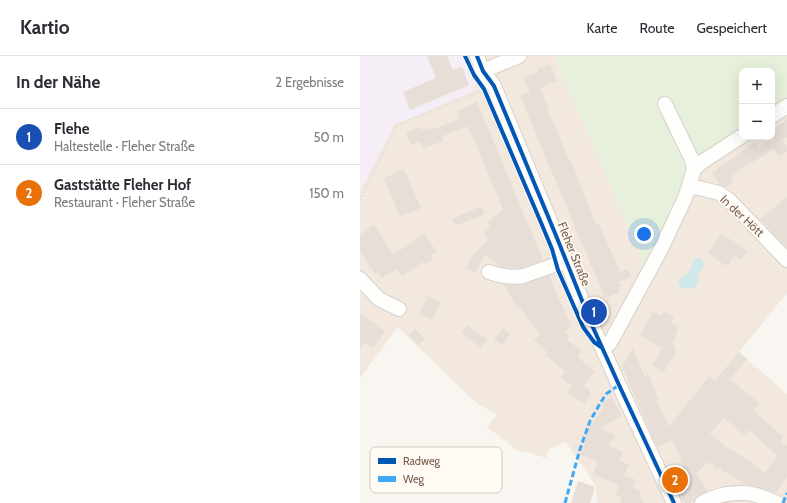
<!DOCTYPE html>
<html lang="de">
<head>
<meta charset="utf-8">
<style>
  body { margin:0; font-family:Cabin,sans-serif; background:#f7f7f7; color:#2b2b33 }
  .controls { position:absolute; right:12px; top:12px; display:grid; overflow:hidden; border-radius:8px; box-shadow:0 4px 16px #0002 }
  .controls button { width:36px; height:36px; display:grid; place-items:center; padding:0; border:0; border-bottom:1px solid #e1e1e2; background:#fff; color:#2b2b33; font:20px sans-serif }
  .you { position:absolute; left:284px; top:178px; width:14px; height:14px; margin:-10px; border:3px solid #fff; border-radius:50%; background:#1a73e8; box-shadow:0 0 0 6px #1a73e833 }
  .badge { display:grid; place-items:center; width:26px; height:26px; border-radius:50%; background:#111827; color:#fff; font-size:13px; font-weight:700 }
  .pin { position:absolute; translate:-50% -50%; border:2px solid #fff; box-shadow:0 1px 4px #0006 }
  .list { margin:0; padding:0; list-style:none }
  h2 { display:flex; justify-content:space-between; align-items:center; height:52px; margin:0; padding:0 16px; font-size:17px }
  h2 small { font-size:13px; font-weight:400; color:#7c7c81 }
  .list li { display:grid; grid-template-columns:26px 1fr auto; gap:12px; align-items:center; box-sizing:border-box; height:56px; padding:0 16px; border-top:1px solid #e1e1e2 }
  .list b { display:block; font-size:15px; white-space:nowrap }
  .list p { margin:0; font-size:13px; white-space:nowrap; color:#7c7c81 }
  .list em { font-size:13px; font-style:normal; color:#7c7c81 }
  .map { position:relative; flex:none; width:427px; height:447px; overflow:hidden }
  header { display:flex; align-items:center; gap:24px; box-sizing:border-box; height:56px; padding:0 20px; background:#fff; border-bottom:1px solid #e1e1e2 }
  header strong { font-size:19px }
  nav { display:flex; gap:22px; margin-inline-start:auto; font-size:14px }
  main { display:flex }
  aside { flex:1; background:#fff }
  .map>svg:first-child { display:block }
</style>
</head>
<body>
<header>
<strong>Kartio</strong>
<nav><a>Karte</a><a>Route</a><a>Gespeichert</a></nav>
</header>
<main>
<aside>
<h2>In der Nähe<small>2 Ergebnisse</small></h2>
<ul class="list">
<li><span class="badge" style="background:#1a4fb4">1</span><div><b>Flehe</b><p>Haltestelle · Fleher Straße</p></div><em>50 m</em></li>
<li><span class="badge" style="background:#e8710a">2</span><div><b>Gaststätte Fleher Hof</b><p>Restaurant · Fleher Straße</p></div><em>150 m</em></li>
</ul>
</aside>
<div class="map">
<svg width="427" height="447" viewBox="0 0 427 447">
  <rect width="100%" height="100%" fill="#f9f5f0"/>
  <polygon fill="#f2e8de" points="0,0 194,0 286,211 337,112 384,81 412,81 412,62 427,52 427,192 423,196 427,202 427,237 379,296 427,338 427,447 237,447 236,430 206,386 189,393 186,402 164,395 161,397 127,371 137,359 115,346 38,271 1,321 0,320"/>
  <polygon fill="#f6eef6" points="0,0 104,0 116,27 112,36 34,69 0,136"/>
  <polygon fill="#e7f0db" points="194,0 427,0 427,48 412,58 412,15 382,15 382,78 341,105 286,211"/>
  <path fill="#d0e8ea" d="M338 201C343 203 343 206 344 210L338 218C340 232 332 236 320 231L318 226C321 220 326 219 330 214 334 209 331 205 338 201Z"/>
  <g fill="#e6ded7" fill-rule="evenodd">
    <polygon points="67,0 87,0 93,14 102,11 109,29 50,54 43,36 76,22"/>
    <polygon points="190,8 197,25 180,32 189,53 187,53 212,110 213,110 218,121 217,121 236,169 239,168 260,216 268,213 271,221 259,226 261,230 258,232 260,236 245,242 160,40 170,36 164,22 179,16 177,13"/>
    <polygon points="117,46 183,204 161,212 150,212 140,210 125,199 115,217 106,212 115,195 117,195 128,184 123,177 131,171 127,167 143,153 108,70 81,81 83,85 63,93 60,85 51,89 46,77 60,71 62,74 70,72 71,74 99,63 96,55"/>
    <polygon points="427,64 427,81 422,84 427,91 427,95 419,101 414,93 413,95 412,93 391,108 390,106 370,121 373,126 366,131 360,129 352,117 395,86 399,92 412,81 412,69 414,72"/>
    <polygon points="44,113 61,152 40,160 24,122"/>
    <polygon points="427,141 427,192 400,163"/>
    <polygon points="121,150 125,158 95,170 92,163"/>
    <polygon points="14,169 33,199 64,178 77,196 71,200 73,203 65,209 63,206 42,220 37,213 22,222 18,216 15,218 0,195 0,179"/>
    <polygon points="361,177 387,195 381,204 374,199 368,209 366,208 366,210 348,197"/>
    <polygon points="189,220 211,270 205,275 209,281 206,283 222,295 217,301 235,315 224,330 231,336 225,348 207,336 212,330 201,322 205,316 186,299 188,297 174,284 180,278 159,251 158,252 143,228 154,229 164,228"/>
    <polygon points="68,240 81,246 72,264 59,258"/>
    <polygon points="304,255 314,261 311,266 319,271 315,278 317,280 313,286 316,296 303,317 292,309 302,293 280,279 293,256 301,260"/>
    <polygon points="0,257 16,268 25,276 13,292 5,287 0,292"/>
    <polygon points="107,269 127,283 121,292 102,277"/>
    <polygon points="143,272 150,278 142,289 134,283"/>
    <polygon points="55,273 65,283 58,289 49,280"/>
    <path d="M273 292 285 321 288 316 298 343 297 345 309 371 349 320 355 325 379 296 387 303 370 323 399 347 393 354 423 381 420 385 425 390 427 388V420L416 437 396 430 385 429 375 421 374 422 367 416 366 418 359 411 357 413 351 407 349 408 347 406 337 417 347 435 338 440 335 442 334 445 330 447H324L309 417 323 410 313 384 297 391 262 311ZM364 361 384 379 389 374 418 400 404 417 388 403 386 404 379 398 378 399 371 393 370 394 350 378Z"/>
    <polygon points="252,341 262,360 239,372 255,379 249,390 263,396 259,405 269,409 264,419 276,424 273,432 281,435 280,438 284,447 260,447 262,442 255,439 259,430 233,418 238,405 221,399 227,378 223,380 238,360 243,351 242,346"/>
    <polygon points="218,425 235,431 230,447 211,447"/>
  </g>
  <g fill="none" stroke-linecap="round" stroke-linejoin="round">
    <g stroke="#d7d1cb" stroke-width="16">
      <g id="minor">
        <polyline points="117,0 123,15 134,30 197,182 231,267 259,329 314,447"/>
        <polyline points="123,15 159,0"/>
        <polyline points="305,48 332,104 334,113"/>
        <polyline points="412,60 427,50"/>
        <polyline points="329,131 339,132 359,137 369,144 427,204"/>
        <path d="M129 216C140 220 151 222 163 220L206 205"/>
        <polyline points="0,223 19,243 39,253"/>
        <polyline points="243,292 250,287 300,195 325,142 334,113 342,106 382,80"/>
        <path d="M342 447C355 440 365 437 381 437 386 437 391 437 396 439 403 441 410 444 417 447"/>
      </g>
    </g>
    <polyline stroke="#dcd5d0" stroke-width="2" stroke-dasharray="1 3" stroke-linecap="butt" points="0,144 37,69 121,35"/>
    <use href="#minor" stroke="#fefefd" stroke-width="14"/>
    <g stroke="#3fa9f5" stroke-width="3" stroke-dasharray="6 3" stroke-linecap="butt">
      <polyline points="205,447 220,393 230,365 241,346 246,338 259,329"/>
      <polyline points="423,447 427,437"/>
    </g>
    <g stroke="#fffaf3" stroke-width="6">
      <g id="cycleway">
        <polyline points="105,0 114,19 124,33 182,169 192,193 198,214 223,271 234,286 241,291"/>
        <polyline points="117,0 123,15 134,30 197,182 231,267 259,329 314,447"/>
      </g>
    </g>
    <use href="#cycleway" stroke="#0057b8" stroke-width="4"/>
  </g>
  <g text-anchor="middle" stroke-width="3.5" stroke-linejoin="round" paint-order="stroke">
    <g font-size="12" fill="#7a5c4d" stroke="#fffaf3">
      <text transform="translate(382 160) rotate(43)" y="4">In der Hött</text>
      <text transform="translate(214 198) rotate(68)" y="4">Fleher Straße</text>
    </g>
  </g>
  <rect x="10" y="391" width="132" height="46" rx="6" fill="#fffaf3" stroke="#d7cbc1" stroke-width="1"/>
  <rect x="18" y="402" width="18" height="6" fill="#0057b8"/>
  <rect x="18" y="420" width="18" height="6" fill="#3fa9f5"/>
  <g font-size="11" fill="#7a5c4d">
    <text x="43" y="409">Radweg</text>
    <text x="43" y="427">Weg</text>
  </g>
</svg>
<div class="controls">
<button>+</button>
<button>−</button>
</div>
<div class="you"></div>
<div class="pin badge" style="left:234px;top:256px;background:#1a4fb4">1</div>
<div class="pin badge" style="left:315px;top:424px;background:#e8710a">2</div>
</div>
</main>
</body>
</html>
